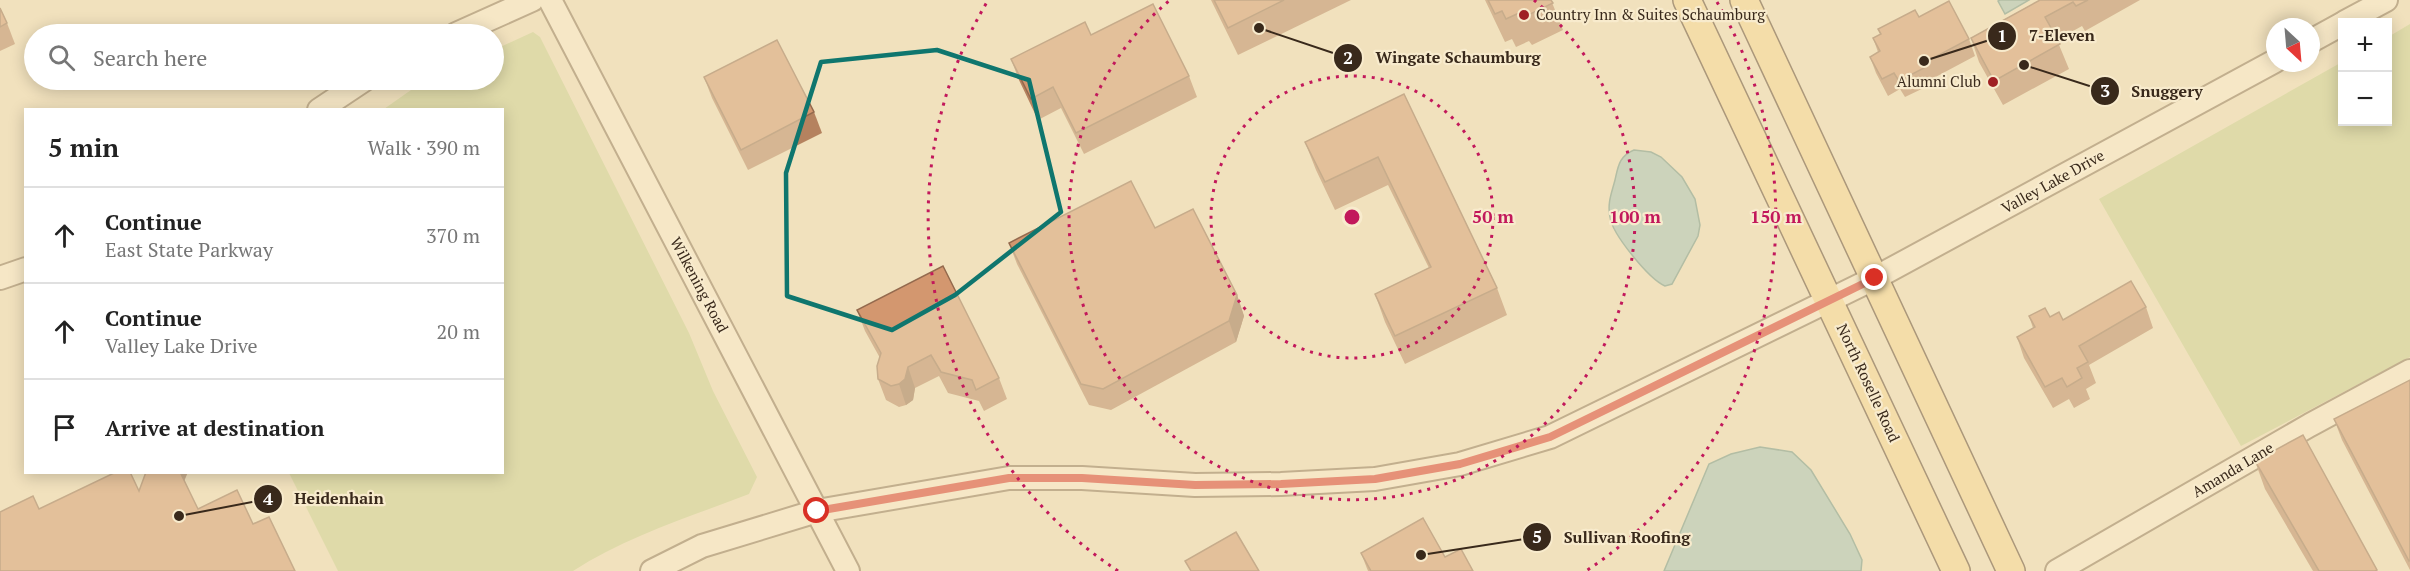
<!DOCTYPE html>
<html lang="en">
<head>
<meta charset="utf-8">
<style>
  body { margin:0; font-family:"PT Serif",serif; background:#f6f6f6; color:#222 }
  .controls { position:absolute; right:18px; top:18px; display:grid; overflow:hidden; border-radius:0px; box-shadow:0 3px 15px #0003 }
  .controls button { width:54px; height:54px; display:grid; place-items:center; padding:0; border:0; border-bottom:2px solid #e0e0e0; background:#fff; color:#222; font:30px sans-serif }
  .compass { position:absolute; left:2266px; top:18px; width:54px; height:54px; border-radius:50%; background:#fff; box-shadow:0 3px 15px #0003; rotate:154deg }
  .stop { position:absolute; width:18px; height:18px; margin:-14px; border:4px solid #d93025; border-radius:50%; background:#fff }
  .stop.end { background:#d93025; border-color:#fff; box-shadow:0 2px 6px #0008 }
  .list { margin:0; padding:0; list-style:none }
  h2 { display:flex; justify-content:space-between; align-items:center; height:78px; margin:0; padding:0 24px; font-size:26px }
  h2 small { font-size:20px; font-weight:400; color:#767676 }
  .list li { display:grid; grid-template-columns:39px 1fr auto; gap:18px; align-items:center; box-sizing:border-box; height:96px; padding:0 24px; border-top:2px solid #e0e0e0 }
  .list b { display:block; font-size:22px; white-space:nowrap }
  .list p { margin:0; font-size:20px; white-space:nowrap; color:#767676 }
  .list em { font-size:20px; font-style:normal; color:#767676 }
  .icon { flex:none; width:33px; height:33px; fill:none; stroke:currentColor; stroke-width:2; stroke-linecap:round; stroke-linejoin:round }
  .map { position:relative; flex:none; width:2410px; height:571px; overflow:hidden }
  .search { position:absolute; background:#fff; box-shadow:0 3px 15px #0003; left:24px; top:24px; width:480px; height:66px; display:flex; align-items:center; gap:15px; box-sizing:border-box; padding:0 21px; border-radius:33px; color:#767676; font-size:22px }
  .panel { position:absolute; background:#fff; box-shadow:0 3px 15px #0003; left:24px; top:108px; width:480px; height:366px; border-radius:0px }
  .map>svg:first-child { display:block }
</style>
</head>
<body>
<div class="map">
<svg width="2410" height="571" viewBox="0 0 2410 571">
  <rect width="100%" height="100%" fill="#f1e1bd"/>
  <g fill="#cad090">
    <polygon points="2410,24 2410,357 2241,446 2099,199 2342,62 2342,122 2388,122 2388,37"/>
    <path d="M533 32 540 37 689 333 713 391 757 477 749 494C690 517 627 536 573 571H338L289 473 502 472V110L384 109 411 90 433 80H494V50Z"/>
  </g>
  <g fill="#a1c2b8" stroke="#689186" stroke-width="1.5">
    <polygon points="2000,0 2029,0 2005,14 1998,1"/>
    <path d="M1634 150 1651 152 1661 157 1682 177 1695 199 1700 225 1698 236 1672 284 1665 286C1649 279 1612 234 1610 217 1607 203 1612 192 1615 180 1618 167 1619 156 1634 150Z"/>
    <polygon points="1760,447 1792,452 1811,470 1850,534 1862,560 1861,571 1664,571 1709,464 1731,454"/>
  </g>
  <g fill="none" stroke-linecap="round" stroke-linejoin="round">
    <g stroke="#8b7155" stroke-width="26">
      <g id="minor">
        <polyline points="550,0 848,571"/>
        <polyline points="2345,22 2386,0"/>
        <polyline points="456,34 532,0"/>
        <polyline points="2311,41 2342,24"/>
        <polyline points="319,110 364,80"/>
        <polyline points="0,278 26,269"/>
        <polyline points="652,571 702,546 817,511 1009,478 1082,478 1195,485 1281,484 1375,479 1460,464 1550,437 1875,278 2275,61"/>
        <polyline points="2057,571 2310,425 2410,371"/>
      </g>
    </g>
    <g stroke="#583e2a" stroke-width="30">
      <g id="major">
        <polyline points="1687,0 1956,571"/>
        <polyline points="1744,0 2011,571"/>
      </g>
    </g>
    <use href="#minor" stroke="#fceed1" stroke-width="22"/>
    <use href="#major" stroke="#f9d791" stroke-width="27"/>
  </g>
  <g fill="#b5825f">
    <polygon points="1211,0 1351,0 1238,55"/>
    <polygon points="1485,0 1551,0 1563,30 1532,45 1529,41 1516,47 1512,39 1505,42"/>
    <polygon points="2040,0 2140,0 2085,31 2082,26 2057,40 2069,69 2003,105 1979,62 1971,38"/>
    <polygon points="0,8 7,23 15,44 0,51"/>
    <polygon points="1919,17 1969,39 1975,56 1928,81 1930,85 1905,97 1900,89 1888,96 1876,73 1870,57 1878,52 1873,38 1880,34 1878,29"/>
    <polygon points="1091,35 1189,76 1197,97 1084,154 1061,108 1038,120 1019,80 1011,59"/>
    <polygon points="704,77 814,112 822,133 748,170 712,98"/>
    <polygon points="1404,94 1497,288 1507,315 1405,364 1385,322 1375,294 1429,268 1388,185 1335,210 1316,170 1305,142"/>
    <polygon points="1155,228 1237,295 1244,316 1236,342 1111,410 1089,405 1017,264 1009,243"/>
    <polygon points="2146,307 2153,328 2089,365 2096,383 2086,389 2090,399 2074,408 2069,399 2053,408 2024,358 2017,337 2033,328 2029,316 2050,317 2063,320"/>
    <polygon points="857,310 999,378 1007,399 984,411 979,401 948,393 939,376 915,388 913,400 906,405 899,407 886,400 878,379 880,358 865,331"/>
    <polygon points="2410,380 2410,570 2342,440 2334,419"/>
    <polygon points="2303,435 2377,571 2313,571 2265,489 2255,461"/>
    <polygon points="1361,553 1445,557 1473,571 1368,571"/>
  </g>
  <g fill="#946a4e">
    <polygon points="1237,295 1244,316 1236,342 1229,321"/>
    <polygon points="908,367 915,388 913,400 906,405 899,384"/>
    <polygon points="179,472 188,472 183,484"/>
  </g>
  <g fill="#d3976f" stroke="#946a4e" stroke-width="1.5">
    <polygon points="1214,0 1284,0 1228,28"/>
    <polygon points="1488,0 1551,0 1553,3 1522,18 1519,13 1506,19 1502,11 1495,14"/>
    <polygon points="2040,0 2088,0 2076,6 2073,2 2045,17 2060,44 1994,81 1971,38"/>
    <polygon points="1949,1 1969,39 1922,64 1924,68 1899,81 1894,73 1882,79 1870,57 1880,51 1873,38 1881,34 1878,29 1915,10 1919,17"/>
    <polygon points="1153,4 1189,76 1076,133 1053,87 1031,99 1011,59 1085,22 1091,35"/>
    <polygon points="0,8 7,23 0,27"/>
    <polygon points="777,40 814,112 741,150 704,77"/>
    <polygon points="1404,94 1497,288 1395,336 1375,294 1431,267 1378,157 1325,182 1305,142"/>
    <polygon points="1131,181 1155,228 1193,209 1237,295 1229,321 1103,389 1081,384 1009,243"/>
    <polygon points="943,266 999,378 976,390 972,380 941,372 931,355 908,367 905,379 899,384 891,386 878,379 877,366 881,353 857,310"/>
    <polygon points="2131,281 2146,307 2079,346 2088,362 2077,368 2082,378 2067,387 2062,378 2045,387 2017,337 2035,327 2029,316 2045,308 2050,317 2059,312 2063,320"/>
    <polygon points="2410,380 2410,560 2409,561 2334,419"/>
    <polygon points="2303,435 2377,570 2375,571 2319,571 2255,461"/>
    <polygon points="116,472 130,472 139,491 146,472 180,472 198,509 237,490 253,524 269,517 295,571 0,571 0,512 33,496 39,509"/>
    <polygon points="1423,518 1445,557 1461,549 1473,571 1371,571 1361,553"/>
    <polygon points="1236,532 1259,571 1191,571 1185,561"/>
  </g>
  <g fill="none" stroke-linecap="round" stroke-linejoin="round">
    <polyline stroke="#d93025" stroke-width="8" points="817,511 1009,478 1082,478 1195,485 1281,484 1375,479 1460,464 1550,437 1875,278"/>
  </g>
  <path d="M0 0H2410V571H0ZM937 50 1029 80 1061 212 955 295 892 330 787 296 786 173 821 62Z" fill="#f1e1bd" fill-opacity=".55" fill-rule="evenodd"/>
  <path fill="none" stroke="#0f766e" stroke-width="4.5" stroke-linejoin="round" d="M937 50 1029 80 1061 212 955 295 892 330 787 296 786 173 821 62Z"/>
  <g fill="none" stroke="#c2185b" stroke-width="3" stroke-dasharray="3 6">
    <circle cx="1352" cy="217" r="141"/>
    <path d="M1534 0A283 283 0 1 1 1170 0"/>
    <path d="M1118 571A424 424 0 0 1 987 2M1717 2A424 424 0 0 1 1586 571"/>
  </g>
  <g fill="#9f2023" stroke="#f8ebcd" stroke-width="2">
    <circle cx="1524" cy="15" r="6"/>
    <circle cx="1993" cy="82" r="6"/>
  </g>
  <g text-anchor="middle" stroke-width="4.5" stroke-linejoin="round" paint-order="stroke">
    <g font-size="15" fill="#39291b" stroke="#f8ebcd" text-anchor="start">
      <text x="1536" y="20">Country Inn &amp; Suites Schaumburg</text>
      <text x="1981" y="87" text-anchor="end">Alumni Club</text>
    </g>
    <g font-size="15" fill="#39291b" stroke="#f8ebcd">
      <text transform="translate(2053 182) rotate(-29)" y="5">Valley Lake Drive</text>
      <text transform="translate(699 285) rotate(62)" y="5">Wilkening Road</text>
      <text transform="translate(1868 383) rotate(65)" y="5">North Roselle Road</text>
      <text transform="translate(2233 470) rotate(-31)" y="5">Amanda Lane</text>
    </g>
  </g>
  <circle cx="1352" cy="217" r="9" fill="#c2185b" stroke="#f8ebcd" stroke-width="3"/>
  <g font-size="18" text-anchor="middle" font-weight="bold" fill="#c2185b" stroke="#f8ebcd" stroke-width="4.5" stroke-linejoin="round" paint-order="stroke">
    <text x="1493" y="223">50 m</text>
    <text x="1635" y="223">100 m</text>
    <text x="1776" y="223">150 m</text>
  </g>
  <path fill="none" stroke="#39291b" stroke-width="2" d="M1924 61L2002 36M1259 28L1348 58M2024 65L2105 91M179 516L268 499M1421 555L1537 537"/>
  <g fill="#39291b" stroke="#f8ebcd" stroke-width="2">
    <circle cx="1924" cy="61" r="6"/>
    <circle cx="1259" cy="28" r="6"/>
    <circle cx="2024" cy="65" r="6"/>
    <circle cx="179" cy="516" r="6"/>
    <circle cx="1421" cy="555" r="6"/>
    <circle cx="2002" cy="36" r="15"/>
    <circle cx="1348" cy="58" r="15"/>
    <circle cx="2105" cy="91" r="15"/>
    <circle cx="268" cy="499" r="15"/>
    <circle cx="1537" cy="537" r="15"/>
  </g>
  <g font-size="18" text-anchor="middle" font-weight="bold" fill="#fff">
    <text x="2002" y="42">1</text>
    <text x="1348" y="64">2</text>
    <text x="2105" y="97">3</text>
    <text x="268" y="505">4</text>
    <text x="1537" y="543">5</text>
  </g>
  <g font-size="16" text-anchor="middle" font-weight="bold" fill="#39291b" stroke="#f8ebcd" stroke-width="4.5" stroke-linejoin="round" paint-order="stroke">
    <text x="2062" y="41">7-Eleven</text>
    <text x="1458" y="63">Wingate Schaumburg</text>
    <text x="2167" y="97">Snuggery</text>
    <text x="339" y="504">Heidenhain</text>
    <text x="1627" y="543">Sullivan Roofing</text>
  </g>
</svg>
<div class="controls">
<button>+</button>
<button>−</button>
</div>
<svg class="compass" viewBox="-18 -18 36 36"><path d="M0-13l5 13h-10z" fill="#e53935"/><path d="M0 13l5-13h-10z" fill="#767676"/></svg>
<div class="stop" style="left:817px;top:511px"></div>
<div class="stop end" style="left:1875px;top:278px"></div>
<div class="search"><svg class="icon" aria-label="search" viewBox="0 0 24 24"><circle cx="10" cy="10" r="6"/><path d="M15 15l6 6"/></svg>Search here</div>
<section class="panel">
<h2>5 min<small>Walk · 390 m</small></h2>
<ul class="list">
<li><svg class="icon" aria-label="ahead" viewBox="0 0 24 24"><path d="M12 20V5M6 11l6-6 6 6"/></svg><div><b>Continue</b><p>East State Parkway</p></div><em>370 m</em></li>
<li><svg class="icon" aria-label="ahead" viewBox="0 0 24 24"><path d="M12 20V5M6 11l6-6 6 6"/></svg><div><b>Continue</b><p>Valley Lake Drive</p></div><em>20 m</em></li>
<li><svg class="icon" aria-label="arrive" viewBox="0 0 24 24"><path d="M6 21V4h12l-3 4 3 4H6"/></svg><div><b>Arrive at destination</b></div></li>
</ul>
</section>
</div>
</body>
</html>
